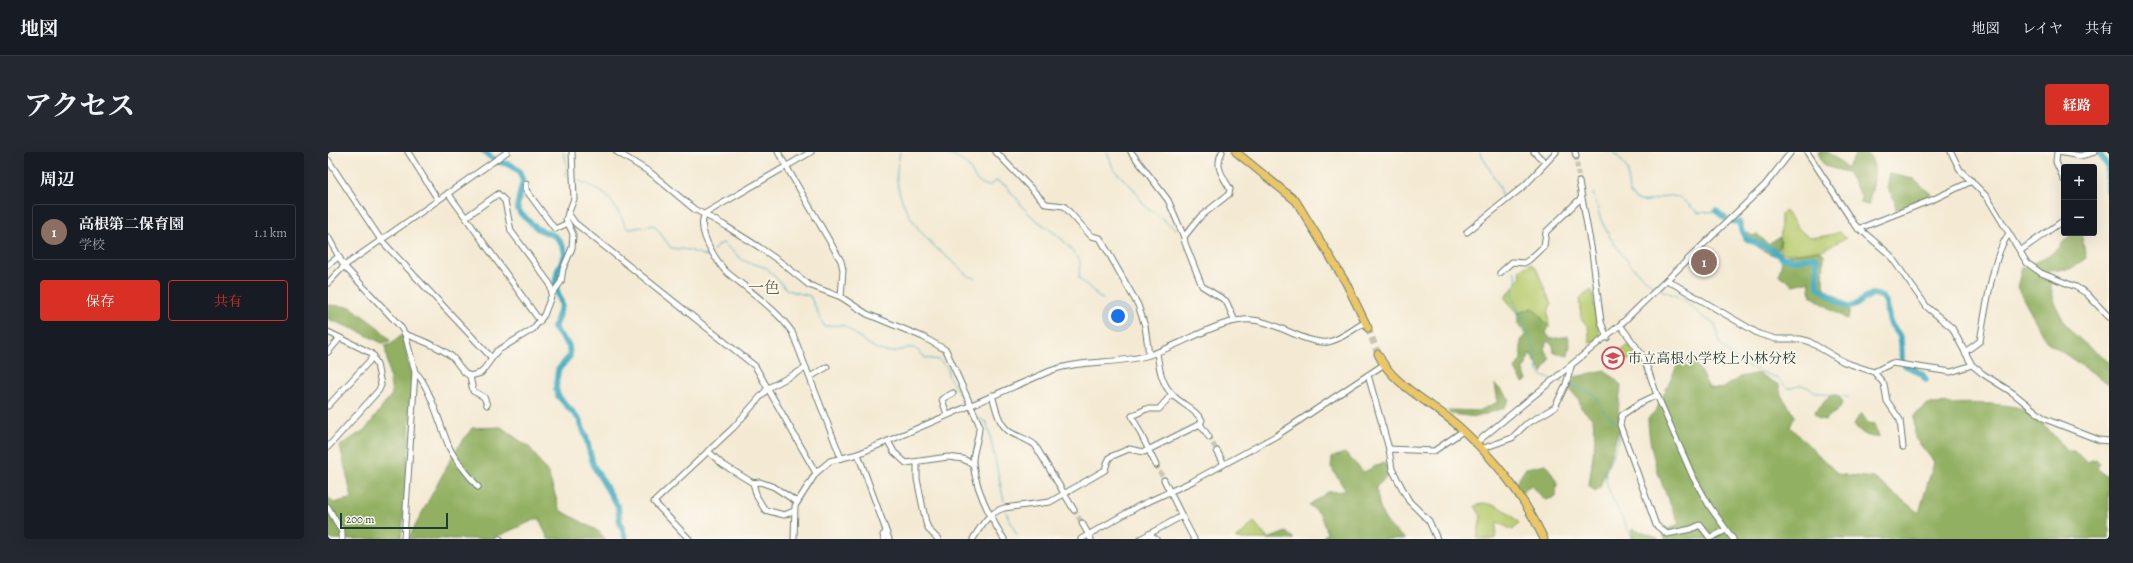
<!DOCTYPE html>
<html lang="ja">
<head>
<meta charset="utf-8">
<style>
  body { margin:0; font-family:Alegreya,"Noto Serif JP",serif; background:#242831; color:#f1f3f6 }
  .controls { position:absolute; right:12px; top:12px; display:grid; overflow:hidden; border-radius:4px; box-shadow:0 4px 16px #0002 }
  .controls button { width:36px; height:36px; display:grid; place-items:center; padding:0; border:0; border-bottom:1px solid #363941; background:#171b24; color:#f1f3f6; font:20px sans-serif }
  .scale { position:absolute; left:12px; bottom:10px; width:108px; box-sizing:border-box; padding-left:4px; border:2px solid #1f3d34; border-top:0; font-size:11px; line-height:14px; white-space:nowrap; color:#1f3d34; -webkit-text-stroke:3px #fbf7ec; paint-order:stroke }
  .you { position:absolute; left:790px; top:164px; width:14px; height:14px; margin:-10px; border:3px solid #fff; border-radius:50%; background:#1a73e8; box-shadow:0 0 0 6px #1a73e833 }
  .badge { display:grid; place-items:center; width:26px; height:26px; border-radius:50%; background:#d93025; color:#fff; font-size:13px; font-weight:700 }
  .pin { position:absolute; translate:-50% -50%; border:2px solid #fff; box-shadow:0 1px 4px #0006 }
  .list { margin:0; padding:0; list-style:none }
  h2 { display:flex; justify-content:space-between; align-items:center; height:52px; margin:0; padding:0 16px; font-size:17px }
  h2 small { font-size:13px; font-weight:400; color:#9ea1a6 }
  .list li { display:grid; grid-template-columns:26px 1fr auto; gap:12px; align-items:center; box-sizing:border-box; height:56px; margin:0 8px 8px; padding:0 8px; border:1px solid #363941; border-radius:4px }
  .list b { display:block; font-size:15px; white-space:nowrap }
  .list p { margin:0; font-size:13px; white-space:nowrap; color:#9ea1a6 }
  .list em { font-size:13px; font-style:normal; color:#9ea1a6 }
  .actions { display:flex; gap:8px; padding:12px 16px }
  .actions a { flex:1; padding:9px 0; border:1px solid #d93025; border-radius:4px; text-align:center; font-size:14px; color:#d93025 }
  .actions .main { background:#d93025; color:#fff }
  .map { position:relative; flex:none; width:1781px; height:387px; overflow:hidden; border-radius:4px }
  header { display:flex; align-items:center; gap:24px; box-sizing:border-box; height:56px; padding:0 20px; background:#171b24; border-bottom:1px solid #363941 }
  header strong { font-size:19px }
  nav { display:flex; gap:22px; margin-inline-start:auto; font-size:14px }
  .intro { display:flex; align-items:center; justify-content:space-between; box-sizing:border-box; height:96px; padding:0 24px }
  h1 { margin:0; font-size:28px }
  .button { padding:10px 18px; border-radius:4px; background:#d93025; color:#fff; font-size:14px; font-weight:700 }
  main { display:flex; gap:24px; padding:0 24px }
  aside { flex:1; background:#171b24; border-radius:4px; box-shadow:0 4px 16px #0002 }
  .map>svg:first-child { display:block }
</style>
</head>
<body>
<header>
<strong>地図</strong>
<nav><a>地図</a><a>レイヤ</a><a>共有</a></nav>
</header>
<div class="intro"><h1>アクセス</h1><a class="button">経路</a></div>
<main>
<aside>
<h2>周辺<small></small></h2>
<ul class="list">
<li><span class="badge" style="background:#8d6e63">1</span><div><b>高根第二保育園</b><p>学校</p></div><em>1.1 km</em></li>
</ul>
<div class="actions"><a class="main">保存</a><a>共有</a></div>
</aside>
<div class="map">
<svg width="1781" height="387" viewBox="0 0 1781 387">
  <rect width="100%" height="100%" fill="#fbf7ec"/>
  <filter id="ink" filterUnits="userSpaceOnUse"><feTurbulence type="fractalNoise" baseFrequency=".025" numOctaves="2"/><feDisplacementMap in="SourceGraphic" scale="8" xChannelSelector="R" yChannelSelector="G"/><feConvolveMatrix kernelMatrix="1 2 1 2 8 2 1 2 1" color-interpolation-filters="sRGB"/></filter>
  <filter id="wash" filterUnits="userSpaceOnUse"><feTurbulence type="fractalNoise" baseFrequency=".012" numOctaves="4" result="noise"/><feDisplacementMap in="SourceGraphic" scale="16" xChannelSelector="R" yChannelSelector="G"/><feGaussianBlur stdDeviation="0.9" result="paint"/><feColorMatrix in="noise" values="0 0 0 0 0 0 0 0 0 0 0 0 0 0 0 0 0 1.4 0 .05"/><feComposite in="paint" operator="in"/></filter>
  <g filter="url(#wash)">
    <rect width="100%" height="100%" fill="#f4ead4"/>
    <g fill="#b8cc70" stroke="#6c8452">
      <path d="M1457 59C1479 87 1477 90 1512 80L1518 86 1492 99 1452 102 1453 62Z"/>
      <polygon points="1203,112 1208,116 1223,152 1220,161 1221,175 1205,156 1190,161 1177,146 1193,125 1191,118"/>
      <polygon points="1264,138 1272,187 1262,191 1260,175 1253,166 1251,146"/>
      <polygon points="1301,193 1308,204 1282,216 1280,206"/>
      <path d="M1156 351C1172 353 1181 360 1191 371L1185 378 1169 370 1167 387H1149L1153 364 1147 354Z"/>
      <polygon points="926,370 940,387 908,387"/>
    </g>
    <g fill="#92b062" stroke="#58764b">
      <path d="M1490 0H1500L1519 16 1528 2 1527 0H1538C1553 13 1544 37 1540 53L1531 51 1534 45 1519 20 1496 14Z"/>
      <polygon points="1562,22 1585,27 1603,42 1568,58 1566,47 1559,36"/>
      <path d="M1418 80 1425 84 1429 82 1440 92 1451 85 1453 89 1448 104C1439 101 1419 91 1418 80Z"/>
      <path d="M1745 81H1753L1758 106 1742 117 1720 118C1722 139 1730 166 1745 181 1756 192 1769 201 1781 210V232L1718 189 1689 135 1694 116C1707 110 1722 105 1732 94 1737 89 1739 85 1745 81Z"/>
      <polygon points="1490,98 1496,102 1495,134 1522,155 1520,168 1483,144 1481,129 1465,133 1451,123 1455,104"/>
      <path d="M0 153 24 155C37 168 52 173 62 189L54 191 26 177 0 167Z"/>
      <polygon points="1205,156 1221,175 1218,181 1223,187 1240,184 1242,192 1240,204 1226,201 1225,193 1219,189 1216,197 1222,206 1214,221 1202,201 1197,215 1194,216 1199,228 1195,231 1187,217 1193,207 1193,187 1198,184 1190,170 1190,161"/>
      <polygon points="74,183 84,228 78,341 73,387 0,387 0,345 6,351 24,346 12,294 38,277 64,242 57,193 62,193"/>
      <path d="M1353 205 1368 211 1381 236 1394 237 1412 225 1430 221 1451 233 1453 243 1467 264 1462 275 1510 322 1546 326 1591 361 1606 310 1587 286 1586 264 1600 252C1624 252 1685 248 1703 261 1717 272 1728 286 1739 299H1747L1758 310 1768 307 1772 311 1769 316 1778 324H1781V387H1337L1335 379 1351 372C1336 339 1321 304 1320 267L1329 257Z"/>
      <polygon points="1277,218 1293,233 1290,260 1292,275 1272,335 1267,339 1261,334 1267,287 1265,267 1253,256 1251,248 1240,235 1247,225"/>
      <polygon points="1167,232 1182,247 1176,256 1149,265 1122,262 1120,258 1151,259 1170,250"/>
      <path d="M1502 243H1509L1514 248C1514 260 1504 260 1497 268L1491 267 1486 261Z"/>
      <path d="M1533 261 1540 271 1547 272 1551 285C1540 286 1532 281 1526 272Z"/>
      <polygon points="173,275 202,296 220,321 232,358 270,379 278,387 220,387 211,366 163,387 80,387 126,301 144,276"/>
      <path d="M1017 301 1036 320 1056 310 1063 321 1048 335C1053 364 1054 369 1077 387H993L999 381 992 362 981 353 1000 340 1018 339 1003 315 1004 305Z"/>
      <polygon points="1218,312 1229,330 1228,345 1217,348 1203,333 1194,341 1186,334 1198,316"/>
      <polygon points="1304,377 1330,386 1330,387 1304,387"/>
      <polygon points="958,380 966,387 940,387"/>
    </g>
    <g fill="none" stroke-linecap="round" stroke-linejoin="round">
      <g stroke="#42acc1" stroke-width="1">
        <polyline points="235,0 239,12 238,24 242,27"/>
        <path d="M572 0C570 11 567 22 570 34 576 65 601 92 625 110 634 117 634 123 647 126"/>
        <path d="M616 0C623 3 633 7 639 13 648 23 643 29 661 34L668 29 679 34C681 42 686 42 690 48 699 64 715 72 729 83 738 90 745 101 752 109L751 127 764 137 770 145 775 147"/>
        <polyline points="779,0 786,18 806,37 816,53 848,77"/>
        <polyline points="1152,0 1172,36 1173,44"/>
        <polyline points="1212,0 1216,4"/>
        <path d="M1286 0C1291 6 1298 12 1300 20 1301 29 1298 36 1304 44 1316 57 1331 42 1345 44 1356 46 1362 55 1371 61L1388 59"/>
        <path d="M251 29C281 40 284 48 298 75L302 77 326 73 343 96 361 98 380 105 383 101"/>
        <path d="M1265 41C1269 50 1270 60 1273 68 1284 93 1307 121 1328 136"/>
        <path d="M385 99 390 93 395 91 416 109 439 116 459 138 482 144 496 174 515 173C527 181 546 200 561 200 579 200 582 187 597 206L611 208 620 217V224L638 252"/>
        <polyline points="1186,118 1189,127 1184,144 1205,191 1210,219 1214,224 1222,227"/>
        <path d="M1331 137 1355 147 1375 165 1387 172 1393 194 1412 211 1449 226 1459 236H1464L1473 233C1479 234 1483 238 1488 240 1499 243 1509 244 1521 245"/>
        <polyline points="1227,228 1236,230"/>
        <polyline points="1241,231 1268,244 1276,260 1290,272"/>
        <polyline points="651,266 658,270 661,279 676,349"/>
        <path d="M1292 279C1291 294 1283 305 1278 319 1274 335 1298 371 1305 387"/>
        <polyline points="677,358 689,383"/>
      </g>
      <g stroke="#42acc1" stroke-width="6">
        <polyline points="156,0 168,9 183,13 191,19 195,29 189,55 192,61 210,77 227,84 231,88 236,97 237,103 230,117 227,132 234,153 226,176 241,194 242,204 230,218 228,236 230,244 251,267 258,285 265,313 290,355 292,371 298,387"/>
        <polyline points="1771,0 1780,15 1779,37 1781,42"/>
        <polyline points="1388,59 1397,66"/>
        <path d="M1404 69 1411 70 1414 80 1419 87 1443 97 1454 106 1467 108 1486 105 1489 106 1490 135C1494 139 1500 140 1503 144 1525 164 1523 153 1544 142 1563 143 1558 159 1562 170 1564 175 1568 178 1571 183 1575 191 1573 199 1574 208"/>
        <polyline points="1577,213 1594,222 1598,228"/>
      </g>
    </g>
  </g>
  <g filter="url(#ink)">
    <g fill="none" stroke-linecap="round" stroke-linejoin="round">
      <g stroke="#c9c7b4" stroke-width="5" stroke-dasharray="5 2.5" stroke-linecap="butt">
        <polyline points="1248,4 1251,30"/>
        <polyline points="881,285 889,299"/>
        <polyline points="828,313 836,328"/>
        <polyline points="746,358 754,371"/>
      </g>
      <polyline stroke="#c9c7b4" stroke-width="7" stroke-dasharray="7 3.5" stroke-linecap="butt" points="1040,176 1050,202"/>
      <g stroke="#6a7a6c" stroke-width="7">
        <g id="minor">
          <polyline points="80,0 110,48"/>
          <path d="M289 0 323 21 366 57 396 73 431 95 454 111 481 133 513 145 539 162 595 185 618 198 651 272C652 286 644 299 645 312 648 338 662 365 676 387"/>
          <polyline points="450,0 513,109 515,118 513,145"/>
          <path d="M483 0 378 61C367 75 385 103 394 115 399 122 408 127 415 133 432 147 452 162 464 180L513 306"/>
          <polyline points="668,0 718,52 736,54 763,84 772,86 810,153 817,174 821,203"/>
          <polyline points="803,0 840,48 856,85"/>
          <path d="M894 0C886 15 895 24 902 37L901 42 872 65 856 85 857 91 874 134 898 149 907 169"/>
          <polyline points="1206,0 1217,10"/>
          <polyline points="1247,0 1248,4"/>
          <polyline points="1479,0 1526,72 1561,102 1599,155 1624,176 1644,213 1655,222 1685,241 1717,267 1771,288 1781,289"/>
          <polyline points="1623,0 1632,18 1659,45 1699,111 1713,121 1748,135 1758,141 1781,165"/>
          <polyline points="1729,0 1728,10 1736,28"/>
          <polyline points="1730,0 1752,4 1767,0"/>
          <polyline points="0,8 53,88 164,206"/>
          <polyline points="1251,30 1264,100 1273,170 1279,186"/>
          <polyline points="198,32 198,38 227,77 240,71"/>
          <polyline points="120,41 212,169"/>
          <polyline points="240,61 247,71 427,214 488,321"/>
          <polyline points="138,65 170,42 177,49 183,79 222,132 224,142"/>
          <polyline points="1530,77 1606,47 1644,29"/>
          <polyline points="1139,80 1197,33 1228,0"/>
          <polyline points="0,85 16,114 72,174 77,182 87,220 76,387"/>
          <polyline points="1692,99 1736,68"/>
          <polyline points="0,113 10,105"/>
          <polyline points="1172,121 1184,110 1196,111 1201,108 1216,94 1218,80 1253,46"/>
          <polyline points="1339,128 1431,182 1448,187 1472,187 1480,189 1516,210 1546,220 1564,211 1623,220 1644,213"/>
          <polyline points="0,131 16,114 179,0"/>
          <polyline points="1292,173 1315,204 1329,243 1365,325 1382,355 1405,387"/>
          <polyline points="0,180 43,201 49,212 53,233 51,238 0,295"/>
          <path d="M77 182C92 188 111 194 123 204 130 210 133 220 142 224L153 221 169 199 205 177 216 163 224 142 233 130 235 117 244 96 245 82 238 67 246 47 244 0"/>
          <polyline points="0,200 12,186"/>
          <path d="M1637 200 1652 189C1657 163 1665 100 1681 82"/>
          <path d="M829 201C831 215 833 230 843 241 852 252 864 254 874 268L872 272 881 285"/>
          <path d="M87 220C101 231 114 279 122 297 129 311 141 323 150 335"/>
          <polyline points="1546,220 1556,232 1559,249 1572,268 1575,295"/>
          <polyline points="1040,223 1061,297 1064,317 1081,349 1101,369 1109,387"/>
          <polyline points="142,224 145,239 156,245 159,253"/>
          <polyline points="482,225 499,215"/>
          <path d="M664 243C668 256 670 272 682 280 690 285 698 286 707 293L746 358"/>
          <polyline points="1329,243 1312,251 1294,263 1292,273 1328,373 1339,382 1363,377 1372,373 1382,386 1398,378"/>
          <polyline points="0,254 46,204"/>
          <polyline points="619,263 614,247 625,241"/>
          <polyline points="560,289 566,300 578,311 620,305 635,307 645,312"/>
          <polyline points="1148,291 1292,173 1437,33 1463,0"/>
          <polyline points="1061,297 1106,299 1135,279"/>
          <polyline points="1153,297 1184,286 1197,273 1227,255 1238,232 1243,215"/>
          <polyline points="380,299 394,312 425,331 432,330 446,335 469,350"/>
          <polyline points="889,299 896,312"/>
          <polyline points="530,302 561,387"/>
          <polyline points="589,310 589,327 598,371 601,378 610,387"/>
          <polyline points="828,313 804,264 818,257 831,257 844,242"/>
          <polyline points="425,331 429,345 437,358 456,363 466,359"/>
          <polyline points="0,355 14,380 14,387"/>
          <polyline points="854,364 866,387"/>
          <polyline points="754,371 763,387"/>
          <polyline points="821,382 828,387"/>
          <polyline points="171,387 172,387"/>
          <polyline points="361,387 326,350 406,275 440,236 478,216"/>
          <path d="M466 387 467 354 488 321 502 309 530 302 722 219C754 207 789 213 821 203 849 195 887 170 915 168 945 165 975 193 1000 190 1013 188 1026 176 1038 170"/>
          <polyline points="556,387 555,383 558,380"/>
          <path d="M645 387C653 374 660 361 676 356L722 350 777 318 779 311 782 305 801 297 816 300 872 272"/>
          <polyline points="753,387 811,354 865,329 948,284 1055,213"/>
          <polyline points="812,387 854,364 836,328"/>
        </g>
      </g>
      <g stroke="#6a7a6c" stroke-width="9">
        <g id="major">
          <polyline points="908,0 968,49 1018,131 1040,176"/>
          <path d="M1050 202C1064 233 1104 251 1129 273 1164 304 1196 344 1216 387"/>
        </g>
      </g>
      <use href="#minor" stroke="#fff" stroke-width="5"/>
      <use href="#major" stroke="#ebc669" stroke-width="7"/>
    </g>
  </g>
  <defs>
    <g id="school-ring" transform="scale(1.15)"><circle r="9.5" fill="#fbf7ec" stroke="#d1495b" stroke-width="1.5"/><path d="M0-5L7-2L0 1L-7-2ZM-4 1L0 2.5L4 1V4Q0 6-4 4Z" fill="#d1495b"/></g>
  </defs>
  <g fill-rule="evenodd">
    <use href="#school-ring" x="1285" y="206"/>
  </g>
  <g text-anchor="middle" stroke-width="3.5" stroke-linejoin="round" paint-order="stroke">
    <g font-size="14" fill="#1f3d34" stroke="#fbf7ec" text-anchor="start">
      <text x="1300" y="211">市立高根小学校上小林分校</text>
    </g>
    <g font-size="16" fill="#626346" stroke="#fbf7ec">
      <text x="436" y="141">一色</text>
    </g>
  </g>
</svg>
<div class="controls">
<button>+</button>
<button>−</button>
</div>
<div class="scale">200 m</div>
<div class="you"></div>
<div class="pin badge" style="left:1376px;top:110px;background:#8d6e63">1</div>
</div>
</main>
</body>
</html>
